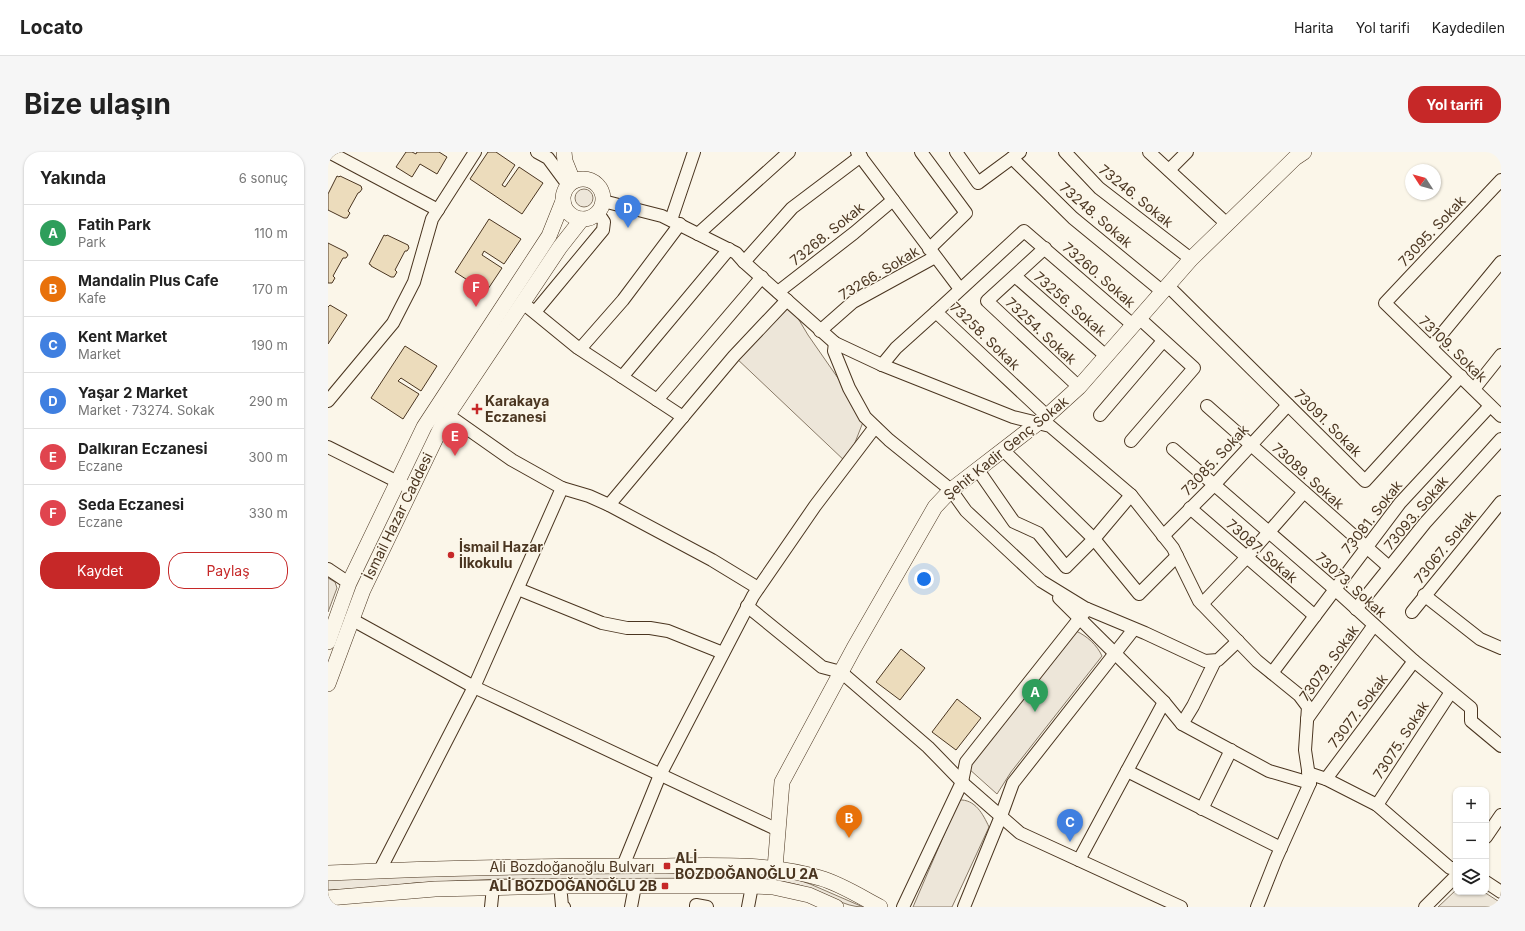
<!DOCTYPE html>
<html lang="tr">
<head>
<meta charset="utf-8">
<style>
  body { margin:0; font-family:Inter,sans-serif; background:#f6f6f6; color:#222 }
  .controls { position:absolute; right:12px; bottom:12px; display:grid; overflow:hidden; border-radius:8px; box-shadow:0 1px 3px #0004 }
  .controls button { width:36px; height:36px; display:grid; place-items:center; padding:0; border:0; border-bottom:1px solid #e0e0e0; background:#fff; color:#222; font:20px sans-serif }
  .compass { position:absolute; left:1077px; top:12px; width:36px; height:36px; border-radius:50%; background:#fff; box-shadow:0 1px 3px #0004; rotate:306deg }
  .you { position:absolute; left:596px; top:427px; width:14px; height:14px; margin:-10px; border:3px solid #fff; border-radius:50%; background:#1a73e8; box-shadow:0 0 0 6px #1a73e833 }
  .badge { display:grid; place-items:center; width:26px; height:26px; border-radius:50%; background:#c62828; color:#fff; font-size:13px; font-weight:700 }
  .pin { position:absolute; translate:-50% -33px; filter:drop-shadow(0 1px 2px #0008) }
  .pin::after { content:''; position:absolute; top:21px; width:14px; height:12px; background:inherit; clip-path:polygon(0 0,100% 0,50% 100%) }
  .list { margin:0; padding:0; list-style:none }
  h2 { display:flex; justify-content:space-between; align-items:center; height:52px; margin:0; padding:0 16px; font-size:17px }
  h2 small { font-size:13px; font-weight:400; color:#767676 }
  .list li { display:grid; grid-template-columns:26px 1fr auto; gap:12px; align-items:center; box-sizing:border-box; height:56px; padding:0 16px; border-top:1px solid #e0e0e0 }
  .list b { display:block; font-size:15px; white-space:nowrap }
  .list p { margin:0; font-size:13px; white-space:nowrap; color:#767676 }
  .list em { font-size:13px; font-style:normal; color:#767676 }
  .actions { display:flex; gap:8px; padding:12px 16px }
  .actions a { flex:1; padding:9px 0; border:1px solid #c62828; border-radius:16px; text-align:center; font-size:14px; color:#c62828 }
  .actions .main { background:#c62828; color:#fff }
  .icon { flex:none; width:22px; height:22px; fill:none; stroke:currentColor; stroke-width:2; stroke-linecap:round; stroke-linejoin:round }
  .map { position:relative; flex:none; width:1173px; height:755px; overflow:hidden; border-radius:16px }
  header { display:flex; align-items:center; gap:24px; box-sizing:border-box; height:56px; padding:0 20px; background:#fff; border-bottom:1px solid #e0e0e0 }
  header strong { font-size:19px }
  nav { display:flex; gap:22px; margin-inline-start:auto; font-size:14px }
  .intro { display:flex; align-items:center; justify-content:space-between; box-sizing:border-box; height:96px; padding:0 24px }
  h1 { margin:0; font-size:28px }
  .button { padding:10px 18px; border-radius:16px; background:#c62828; color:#fff; font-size:14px; font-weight:700 }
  main { display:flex; gap:24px; padding:0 24px }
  aside { flex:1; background:#fff; border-radius:16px; box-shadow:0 1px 3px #0004 }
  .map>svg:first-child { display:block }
</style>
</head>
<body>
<header>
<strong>Locato</strong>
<nav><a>Harita</a><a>Yol tarifi</a><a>Kaydedilen</a></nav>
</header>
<div class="intro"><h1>Bize ulaşın</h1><a class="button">Yol tarifi</a></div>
<main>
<aside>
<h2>Yakında<small>6 sonuç</small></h2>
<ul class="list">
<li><span class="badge" style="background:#2e9e5b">A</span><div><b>Fatih Park</b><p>Park</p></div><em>110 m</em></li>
<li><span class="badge" style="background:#e8710a">B</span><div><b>Mandalin Plus Cafe</b><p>Kafe</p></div><em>170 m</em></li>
<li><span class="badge" style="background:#3f7fe0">C</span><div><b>Kent Market</b><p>Market</p></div><em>190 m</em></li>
<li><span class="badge" style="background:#3f7fe0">D</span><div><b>Yaşar 2 Market</b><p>Market · 73274. Sokak</p></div><em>290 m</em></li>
<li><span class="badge" style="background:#e0444e">E</span><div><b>Dalkıran Eczanesi</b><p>Eczane</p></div><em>300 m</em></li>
<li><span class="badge" style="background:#e0444e">F</span><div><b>Seda Eczanesi</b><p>Eczane</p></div><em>330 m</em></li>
</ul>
<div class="actions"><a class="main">Kaydet</a><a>Paylaş</a></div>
</aside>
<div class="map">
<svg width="1173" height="755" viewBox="0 0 1173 755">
  <rect width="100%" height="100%" fill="#fbf6e9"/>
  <g fill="#ede6d9" stroke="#887966">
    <circle cx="256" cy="46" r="9"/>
    <polygon points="459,148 480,183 537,265 519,311 406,204"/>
    <polygon points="0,426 7,430 9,436 0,460"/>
    <path d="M748 479C759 484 769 493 774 504L683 620 669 642 640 616Z"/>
    <path d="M631 648C647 647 655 662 661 675L624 755H585Z"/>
    <path d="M422 721 456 723 482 732 535 755C516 755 499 742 480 736 461 729 441 728 422 726L172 727 86 731 47 736 0 738V727L139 722Z"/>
    <polygon points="1128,738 1128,740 1156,740 1173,751 1173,755 1110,755"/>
  </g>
  <g fill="#ecdcbc" stroke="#4a3520">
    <polygon points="78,0 84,0 88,2 89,0 111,0 119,5 109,22 92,12 84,25 68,15"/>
    <polygon points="160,0 168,0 187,13 174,33 177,35 191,15 215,31 194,62 142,27"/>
    <polygon points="9,24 11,25 12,24 33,34 34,37 32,40 30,41 20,59 22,61 19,66 16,66 0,58 0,42"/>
    <polygon points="161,67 193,87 176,112 156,99 154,103 174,116 158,140 127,120"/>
    <polygon points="56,83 58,84 59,83 80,93 81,96 79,99 77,99 67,118 69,120 66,125 63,125 43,114 43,113 41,112"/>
    <polygon points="0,91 18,100 20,103 18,106 15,106 5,124 7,126 4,131 0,131"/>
    <polygon points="2,153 19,163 0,192 0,155"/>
    <polygon points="77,194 109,214 93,239 73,226 70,229 91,242 75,267 43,246"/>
    <polygon points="573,497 597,516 572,548 548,530"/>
    <polygon points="629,547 653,566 628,598 604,580"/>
  </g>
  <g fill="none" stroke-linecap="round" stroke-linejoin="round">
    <g stroke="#4a3520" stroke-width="14">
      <g id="minor">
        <polyline points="1,0 110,58"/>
        <polyline points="209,0 220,6 240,33"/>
        <polyline points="529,0 632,137"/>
        <polyline points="593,0 638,61 601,97"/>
        <polyline points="628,0 650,31 692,0"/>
        <polyline points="737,0 771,36 863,107"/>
        <polyline points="821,0 899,72"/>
        <polyline points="684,6 745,66 835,140"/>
        <polyline points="841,18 859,0"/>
        <polyline points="1173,28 1057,151 1173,264"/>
        <polyline points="275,49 334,64 408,101 416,110 507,191 554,213 685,265 722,274 803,343 845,396 871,449 929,509 971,543 980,555 977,598 982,631 948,707 929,755"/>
        <polyline points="343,68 366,0"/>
        <polyline points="370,82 461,0"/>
        <polyline points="717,96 659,149 751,235"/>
        <polyline points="416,110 464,56 533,4"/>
        <polyline points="687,124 778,204"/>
        <polyline points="840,134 1037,329 1133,224"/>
        <polyline points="450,140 526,81 565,48"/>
        <polyline points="195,151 250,196 355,265"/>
        <polyline points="207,160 275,78 276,70 270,61"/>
        <polyline points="492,179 525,150 607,105"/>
        <polyline points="507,191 506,199 521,236 537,265 561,288 623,338 638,359 713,429 757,456 817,481 877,509 890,508 910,489"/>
        <polyline points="1103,195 1173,110"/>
        <polyline points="252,197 295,148 352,72"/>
        <polyline points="554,213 568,196 608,160"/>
        <polyline points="294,225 401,97"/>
        <polyline points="1146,237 1173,203"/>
        <polyline points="329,248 434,125"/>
        <polyline points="0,249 65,171 86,130 104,67 147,0"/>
        <polyline points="879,254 1061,415"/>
        <polyline points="120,263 184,308 234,336 261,344 281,353 384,408 430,436"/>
        <polyline points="772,263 835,189"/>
        <polyline points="719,264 608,160 696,79 805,173"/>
        <polyline points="803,289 866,216 811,166"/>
        <polyline points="0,295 78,334"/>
        <polyline points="845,297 1010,440 1086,509 1143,556 1143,569 1173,594"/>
        <polyline points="676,299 766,387 811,442 849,404"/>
        <polyline points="650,318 686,370 710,381 738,415 766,387 803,343"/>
        <polyline points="281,353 406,204 459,148"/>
        <polyline points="862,356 987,464"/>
        <polyline points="835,384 886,333 960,253"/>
        <polyline points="0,417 21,431"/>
        <polyline points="190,437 274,471 299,476 322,476 340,479 395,501"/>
        <polyline points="1096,443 1152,487 1173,496"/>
        <polyline points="731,446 836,550 854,572 865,554 887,509"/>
        <polyline points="874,452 919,405 976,340"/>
        <polyline points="419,454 494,515 513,520 600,595 637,633 692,681 853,755"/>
        <polyline points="1028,457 1097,371 1173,287"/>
        <polyline points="1084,460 1173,350"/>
        <polyline points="23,467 146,535 450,678"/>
        <polyline points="944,521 1072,351 1162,254"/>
        <polyline points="979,567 1046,473"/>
        <polyline points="854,572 941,619 982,631"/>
        <polyline points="799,619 953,696"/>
        <polyline points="980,621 998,627 1049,653 1122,716 1128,716"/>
        <polyline points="998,627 1086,509"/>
        <polyline points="1049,653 1123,540"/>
        <polyline points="874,657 903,598"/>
        <polyline points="1158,685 1173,663"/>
        <polyline points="751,708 836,550"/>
        <polyline points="295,714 332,623 425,444 487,354 547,275"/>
        <polyline points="52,718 146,535 234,336"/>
        <polyline points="1158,730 1173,740"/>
        <polyline points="233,743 234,754 236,755"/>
        <polyline points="163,755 165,735"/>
        <polyline points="303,755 307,734"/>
        <polyline points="368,755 368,753 379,755"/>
        <polyline points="420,755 424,734"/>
        <polyline points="575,755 634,630 638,610 759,457"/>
        <polyline points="636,755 673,664 685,631 806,477"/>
        <polyline points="1097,755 1128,724"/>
      </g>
    </g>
    <g stroke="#4a3520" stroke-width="16">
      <g id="major">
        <polyline points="236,0 237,9 245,29"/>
        <circle cx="255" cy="47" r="20"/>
        <polyline points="0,490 21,431 96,275 221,84 235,49"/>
        <polyline points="0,532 35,438 117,267 232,95 254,67"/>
        <polyline points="447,716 454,630 526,496 607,355 623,338 719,264 751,235 863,107 967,6 976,0"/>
        <path d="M0 721C105 716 210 714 315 714 374 714 435 709 492 726 511 731 535 746 552 755"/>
        <polyline points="0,746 107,737 229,734 424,734 445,735 481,743 508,755"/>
      </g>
    </g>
    <use href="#minor" stroke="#fbf6e9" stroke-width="12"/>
    <use href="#major" stroke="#fbf6e9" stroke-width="15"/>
  </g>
  <g fill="#c62828" stroke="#fbf6e9" stroke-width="1.5">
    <path d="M147 251h4v4h4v4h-4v4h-4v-4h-4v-4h4z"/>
    <circle cx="123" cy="403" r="4"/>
    <rect x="335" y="710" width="8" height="8" rx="2"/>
    <rect x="333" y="730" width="8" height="8" rx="2"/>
  </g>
  <g text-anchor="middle" stroke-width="3" stroke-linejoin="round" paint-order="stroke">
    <g font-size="14" fill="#4a3520" stroke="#fbf6e9">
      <text transform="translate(808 44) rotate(39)" y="5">73246. Sokak</text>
      <text transform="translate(768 63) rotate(41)" y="5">73248. Sokak</text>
      <text transform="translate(1104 79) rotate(-47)" y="5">73095. Sokak</text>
      <text transform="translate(499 82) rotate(-39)" y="5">73268. Sokak</text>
      <text transform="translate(551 121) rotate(-31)" y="5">73266. Sokak</text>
      <text transform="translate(771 123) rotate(41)" y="5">73260. Sokak</text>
      <text transform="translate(742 152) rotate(41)" y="5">73256. Sokak</text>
      <text transform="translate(713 179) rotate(43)" y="5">73254. Sokak</text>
      <text transform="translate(657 184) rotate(44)" y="5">73258. Sokak</text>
      <text transform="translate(1125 197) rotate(44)" y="5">73109. Sokak</text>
      <text transform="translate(1000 271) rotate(45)" y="5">73091. Sokak</text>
      <text transform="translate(678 296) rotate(-39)" y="5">Şehit Kadir Genç Sokak</text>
      <text transform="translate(887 308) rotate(-47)" y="5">73085. Sokak</text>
      <text transform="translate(980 324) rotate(42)" y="5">73089. Sokak</text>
      <text transform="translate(1088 361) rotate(-50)" y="5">73093. Sokak</text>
      <text transform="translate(70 364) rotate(-64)" y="5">İsmail Hazar Caddesi</text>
      <text transform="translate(1044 365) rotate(-52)" y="5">73081. Sokak</text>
      <text transform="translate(1117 395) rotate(-51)" y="5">73067. Sokak</text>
      <text transform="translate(934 399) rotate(41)" y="5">73087. Sokak</text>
      <text transform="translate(1023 433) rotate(42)" y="5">73073. Sokak</text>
      <text transform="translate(1001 511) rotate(-54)" y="5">73079. Sokak</text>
      <text transform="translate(1030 559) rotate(-53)" y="5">73077. Sokak</text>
      <text transform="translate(1073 588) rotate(-57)" y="5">73075. Sokak</text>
      <text x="244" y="720">Ali Bozdoğanoğlu Bulvarı</text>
    </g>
    <g font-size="14" font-weight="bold" fill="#4a3520" stroke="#fbf6e9" text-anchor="start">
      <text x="157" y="254">Karakaya<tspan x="157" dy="16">Eczanesi</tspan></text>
      <text x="131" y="400">İsmail Hazar<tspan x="131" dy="16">İlkokulu</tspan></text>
      <text x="347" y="711">ALİ<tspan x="347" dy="16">BOZDOĞANOĞLU 2A</tspan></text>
      <text x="329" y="739" text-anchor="end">ALİ BOZDOĞANOĞLU 2B</text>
    </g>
  </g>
</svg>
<div class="controls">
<button>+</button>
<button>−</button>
<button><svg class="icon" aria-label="layers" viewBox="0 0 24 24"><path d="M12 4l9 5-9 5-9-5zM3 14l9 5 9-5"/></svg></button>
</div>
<svg class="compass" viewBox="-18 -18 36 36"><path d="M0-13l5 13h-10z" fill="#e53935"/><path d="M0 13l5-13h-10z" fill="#767676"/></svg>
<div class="you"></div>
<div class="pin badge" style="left:707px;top:560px;background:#2e9e5b">A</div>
<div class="pin badge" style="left:521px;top:686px;background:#e8710a">B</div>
<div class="pin badge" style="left:742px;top:690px;background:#3f7fe0">C</div>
<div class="pin badge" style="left:300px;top:76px;background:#3f7fe0">D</div>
<div class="pin badge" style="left:127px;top:304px;background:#e0444e">E</div>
<div class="pin badge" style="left:148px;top:155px;background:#e0444e">F</div>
</div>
</main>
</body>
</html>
